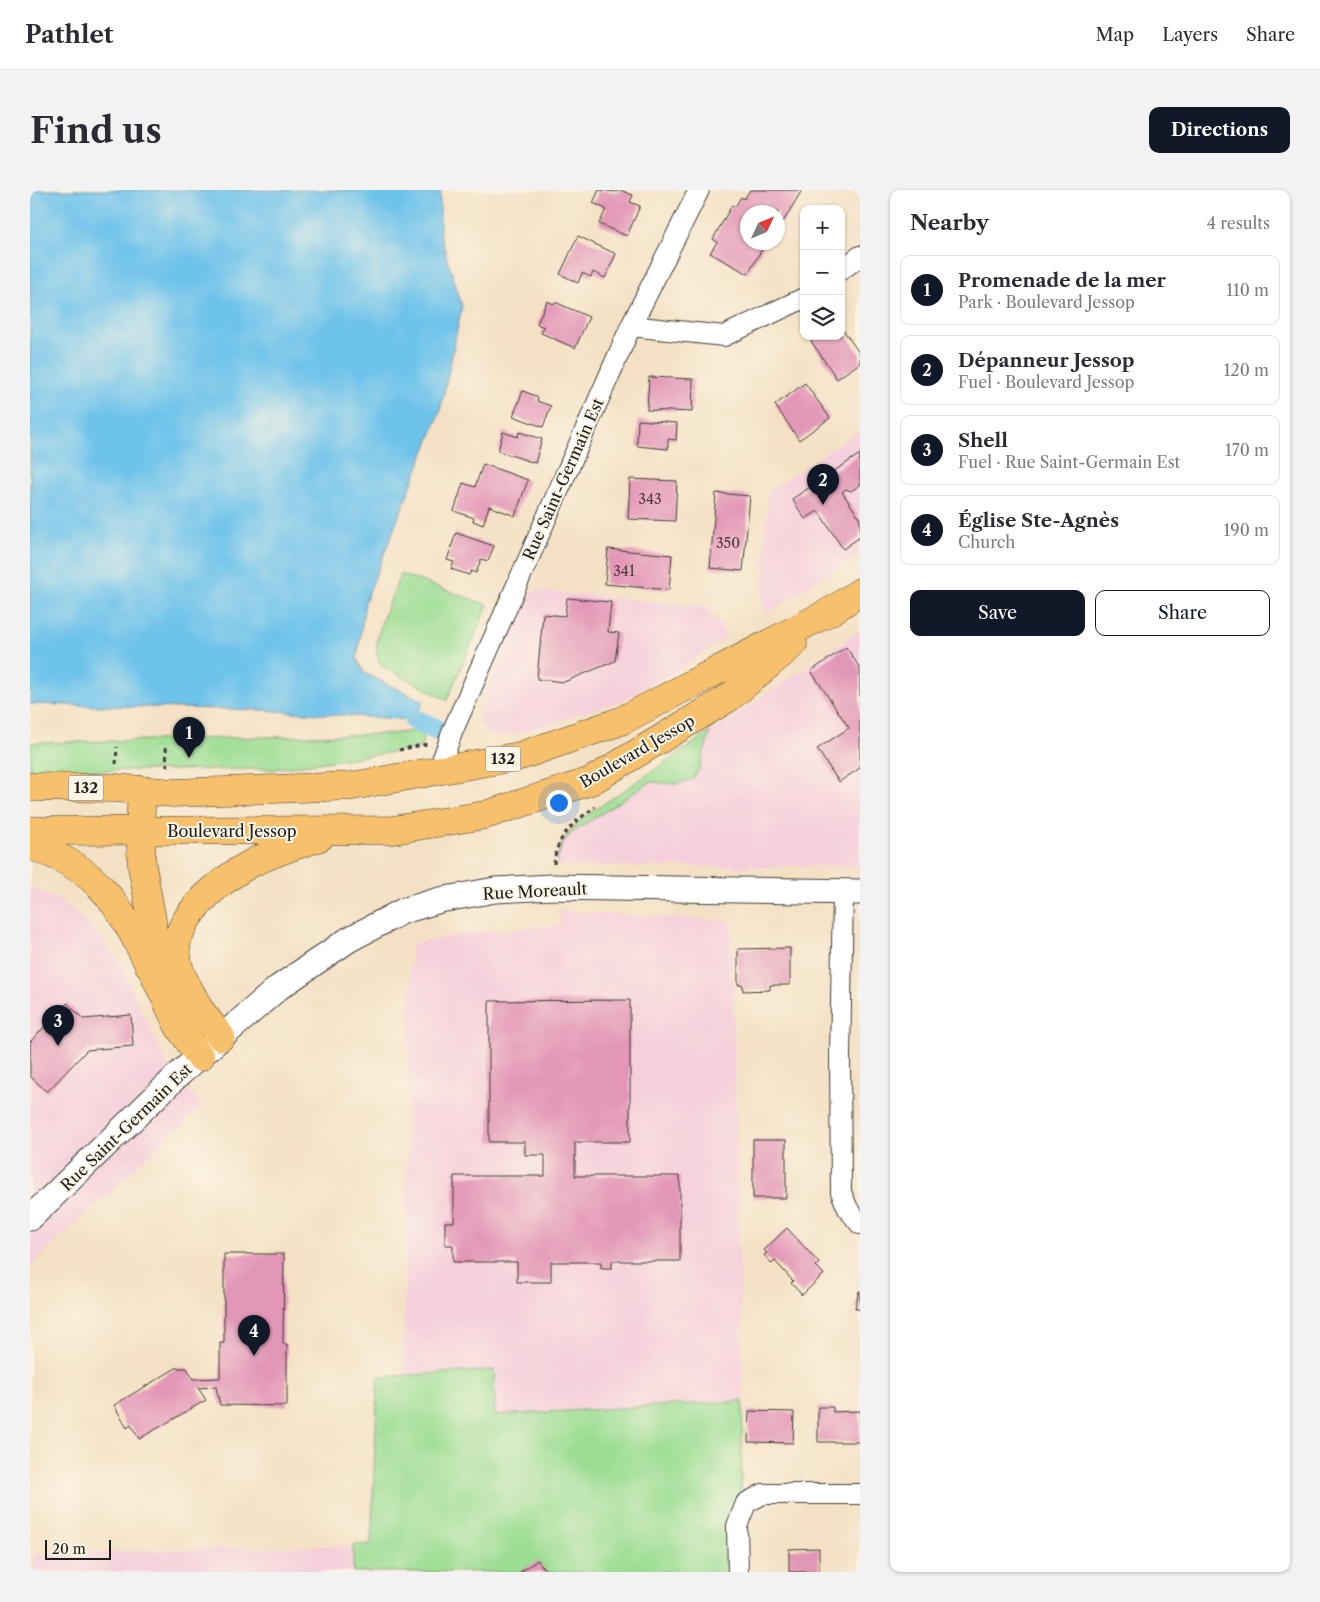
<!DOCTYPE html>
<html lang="en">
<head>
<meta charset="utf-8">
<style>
  body { margin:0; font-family:"Libre Caslon Text",serif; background:#f2f2f3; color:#2b2b33 }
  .controls { position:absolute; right:15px; top:15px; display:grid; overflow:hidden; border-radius:10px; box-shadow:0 1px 4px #0004 }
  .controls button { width:45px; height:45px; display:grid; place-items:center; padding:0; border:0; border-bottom:1px solid #e1e1e2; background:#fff; color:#2b2b33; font:25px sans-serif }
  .compass { position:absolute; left:710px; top:15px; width:45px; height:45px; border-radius:50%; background:#fff; box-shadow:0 1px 4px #0004; rotate:46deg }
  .scale { position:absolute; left:15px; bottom:12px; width:66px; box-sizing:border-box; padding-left:5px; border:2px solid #1c1c1c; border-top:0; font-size:14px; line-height:18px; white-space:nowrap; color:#1c1c1c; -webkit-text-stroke:4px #fcf5e5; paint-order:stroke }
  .you { position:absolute; left:528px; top:612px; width:18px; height:18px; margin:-12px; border:4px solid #fff; border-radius:50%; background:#1a73e8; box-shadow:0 0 0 8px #1a73e833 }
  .badge { display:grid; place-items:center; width:32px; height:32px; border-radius:50%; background:#111827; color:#fff; font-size:16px; font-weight:700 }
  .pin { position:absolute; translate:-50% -41px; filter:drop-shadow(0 1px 2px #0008) }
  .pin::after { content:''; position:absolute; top:26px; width:18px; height:15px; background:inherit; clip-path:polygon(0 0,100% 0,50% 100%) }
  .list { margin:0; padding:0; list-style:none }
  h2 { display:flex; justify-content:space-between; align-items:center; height:65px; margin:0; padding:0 20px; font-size:21px }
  h2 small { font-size:16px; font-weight:400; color:#7c7c81 }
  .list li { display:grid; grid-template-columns:32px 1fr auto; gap:15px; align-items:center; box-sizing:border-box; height:70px; margin:0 10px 10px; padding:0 10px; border:1px solid #e1e1e2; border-radius:10px }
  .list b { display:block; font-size:19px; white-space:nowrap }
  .list p { margin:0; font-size:16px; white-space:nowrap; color:#7c7c81 }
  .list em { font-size:16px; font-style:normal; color:#7c7c81 }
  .actions { display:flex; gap:10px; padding:15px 20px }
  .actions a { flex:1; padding:11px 0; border:1px solid #111827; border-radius:10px; text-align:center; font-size:18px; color:#111827 }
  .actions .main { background:#111827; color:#fff }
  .icon { flex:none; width:28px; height:28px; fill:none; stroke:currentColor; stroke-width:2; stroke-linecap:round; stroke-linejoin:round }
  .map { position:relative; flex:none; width:830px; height:1382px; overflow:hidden; border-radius:10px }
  header { display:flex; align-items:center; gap:30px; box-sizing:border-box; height:70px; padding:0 25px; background:#fff; border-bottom:1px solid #e1e1e2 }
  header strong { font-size:24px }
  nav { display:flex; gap:28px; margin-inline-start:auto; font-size:18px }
  .intro { display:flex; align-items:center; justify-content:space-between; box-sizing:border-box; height:120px; padding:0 30px }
  h1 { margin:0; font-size:35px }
  .button { padding:12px 22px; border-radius:10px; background:#111827; color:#fff; font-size:18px; font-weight:700 }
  main { display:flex; gap:30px; padding:0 30px }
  aside { flex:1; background:#fff; border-radius:10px; box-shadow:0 1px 4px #0004 }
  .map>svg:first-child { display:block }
</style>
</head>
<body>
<header>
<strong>Pathlet</strong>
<nav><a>Map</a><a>Layers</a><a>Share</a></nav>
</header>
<div class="intro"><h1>Find us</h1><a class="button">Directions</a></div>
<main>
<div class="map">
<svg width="830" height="1382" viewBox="0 0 830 1382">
  <rect width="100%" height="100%" fill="#fcf5e5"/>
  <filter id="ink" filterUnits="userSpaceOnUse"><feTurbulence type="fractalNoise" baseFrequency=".02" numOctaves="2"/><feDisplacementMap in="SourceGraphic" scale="10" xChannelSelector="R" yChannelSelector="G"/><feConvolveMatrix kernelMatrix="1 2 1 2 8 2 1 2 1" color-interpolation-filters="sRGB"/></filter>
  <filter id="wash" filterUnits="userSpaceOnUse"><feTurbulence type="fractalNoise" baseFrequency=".0096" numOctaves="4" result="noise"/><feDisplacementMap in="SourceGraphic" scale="20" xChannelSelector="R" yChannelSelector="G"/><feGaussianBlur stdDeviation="1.12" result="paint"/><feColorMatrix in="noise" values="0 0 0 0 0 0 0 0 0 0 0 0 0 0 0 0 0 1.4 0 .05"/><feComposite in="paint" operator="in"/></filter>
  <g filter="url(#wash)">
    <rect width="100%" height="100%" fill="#f4e1c5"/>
    <g fill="#f5cfdb">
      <polygon points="830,240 830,364 738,422 732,416 738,301"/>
      <polygon points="503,400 678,417 697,447 643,483 594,510 499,540 467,547 459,544 451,535 448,528 460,502 456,499"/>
      <polygon points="830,441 830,675 725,677 526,676 529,657 538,642 550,630"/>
      <polygon points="0,696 31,712 53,729 88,769 138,877 171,916 0,1076"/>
      <polygon points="529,721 701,731 713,1211 465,1225 373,1187 381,754 448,742 530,735"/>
      <polygon points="323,1355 323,1382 4,1382 3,1364"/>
    </g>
    <g fill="#9bdd93" stroke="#5c7c58">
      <path d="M371 384 458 415 417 510 352 476C335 458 363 405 371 384Z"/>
      <polygon points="393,540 392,558 245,579 0,581 0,553 358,544"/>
      <path d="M680 542 669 579 663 589 646 594 620 592 609 599 540 644 531 657 527 672C529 653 537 643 550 630Z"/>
      <polygon points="464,1180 465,1225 713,1211 709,1382 323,1382 323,1355 341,1354 348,1187"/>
    </g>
    <polygon fill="#6ec3eb" stroke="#457084" points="0,0 410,0 410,45 432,116 410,222 335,412 327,469 334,483 393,511 385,530 231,520 0,514"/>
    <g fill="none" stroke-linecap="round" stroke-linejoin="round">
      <polyline stroke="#6ec3eb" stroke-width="22" points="385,530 407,540"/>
    </g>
    <g id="blocks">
      <g fill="#e397b7">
        <polygon points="569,0 586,2 590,0 603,5 600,12 610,16 597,46 569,34 576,19 563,13"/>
        <polygon points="720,0 772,0 753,32 750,30 748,34 748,22 718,22 718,52 736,52 718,84 680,63 687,52 683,49 702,15 705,17 711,7 714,9"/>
        <polygon points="548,46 586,64 575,88 563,82 561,87 552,83 548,93 530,84"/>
        <polygon points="517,111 524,114 525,112 559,127 545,158 511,143 514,137 507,134"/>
        <polygon points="811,137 830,164 830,173 807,189 781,151 788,146 811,146"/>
        <polygon points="619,187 663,189 662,222 617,220"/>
        <polygon points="775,193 800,228 769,250 745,215"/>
        <polygon points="493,201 508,207 507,211 521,216 513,237 483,226"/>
        <polygon points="608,230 647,233 646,250 638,249 638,259 607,256"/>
        <polygon points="473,242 488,247 489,242 512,249 505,273 468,261"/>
        <polygon points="830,264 830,295 821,301 816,299 812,302 830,329 830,347 813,359 788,321 775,329 762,309"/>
        <polygon points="453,274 498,290 485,326 459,316 453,335 443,331 444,328 424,321 433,293 445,297"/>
        <polygon points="600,289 647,291 645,331 598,329"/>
        <polygon points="686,303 720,306 713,381 680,378"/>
        <polygon points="426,343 464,356 458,371 451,369 446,383 441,381 439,385 421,379 424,372 417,370"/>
        <polygon points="578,359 642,365 639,400 575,394"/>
        <polygon points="537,408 581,412 578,442 589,443 585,471 534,492 507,489 513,424 535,426"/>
        <polygon points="816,457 830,478 830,578 809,592 787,559 819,538 781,481"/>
        <polygon points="760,758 760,795 740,795 740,800 713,801 713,795 708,795 708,759"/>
        <polygon points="600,810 600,952 545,952 545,986 650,986 650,1071 582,1071 582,1078 571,1078 571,1072 521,1072 521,1092 487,1092 487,1072 423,1072 423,1055 415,1055 415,1032 424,1032 424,986 515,986 515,965 495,965 495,952 459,952 459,811"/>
        <polygon points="37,813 53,829 101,825 103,856 57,860 17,902 0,886 0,852"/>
        <rect x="723" y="950" width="33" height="58"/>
        <polygon points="757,1038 789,1073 786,1076 794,1084 772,1105 761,1093 763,1091 745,1071 742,1074 734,1065 737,1063 734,1060"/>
        <polygon points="194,1064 254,1064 253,1154 257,1154 257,1216 190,1215 186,1197 168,1198 176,1210 109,1249 101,1235 97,1238 84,1215 146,1178 157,1178 163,1189 190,1188 190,1153 194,1153"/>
        <polygon points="829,1101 830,1101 830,1120 825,1118"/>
        <polygon points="788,1217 803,1217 803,1222 830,1221 830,1252 788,1252"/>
        <polygon points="719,1221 764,1222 763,1253 718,1252"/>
        <polygon points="789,1358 789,1382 759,1382 759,1359"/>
        <polygon points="508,1370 516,1382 490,1382"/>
      </g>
    </g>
  </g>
  <g filter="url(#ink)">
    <use href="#blocks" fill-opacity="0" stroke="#3c3a35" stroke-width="1"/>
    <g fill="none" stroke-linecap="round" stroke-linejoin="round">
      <g stroke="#3c3a35" stroke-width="22">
        <g id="minor">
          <polyline points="811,80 830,66"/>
          <polyline points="601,136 694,146 774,108"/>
          <polyline points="408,582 423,540 601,136 669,0"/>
          <polyline points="813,703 810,867 811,1002 818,1019 830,1034"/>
          <polyline points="708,1382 707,1336 716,1313 733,1304 830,1304"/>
        </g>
      </g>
      <g stroke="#3c3a35" stroke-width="27">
        <polyline id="tertiary" points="0,1028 147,886 248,798 318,750 373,721 410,710 465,700 522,697 830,702"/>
      </g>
      <g stroke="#3c3a35" stroke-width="29">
        <g id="primary">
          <polyline points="0,597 86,598 143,603 322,596 490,566 591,531 803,420 830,402"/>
          <polyline points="112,600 110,640 112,676 122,730 126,788 149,837 170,867"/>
          <polyline points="0,641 363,640 455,625 561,591 700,507 763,454"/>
          <path d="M0 656C69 677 90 716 120 777"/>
          <polyline points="141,766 170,820 191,847"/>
          <path d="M150 782C148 771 144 759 148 748 158 716 194 688 222 673 243 662 268 655 290 647"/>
        </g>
      </g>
      <g stroke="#3c3a35" stroke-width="3" stroke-dasharray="4 4" stroke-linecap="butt">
        <polyline points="136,557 137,579"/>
        <polyline points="369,560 397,554"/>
        <polyline points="86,574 87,557"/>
        <path d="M524 674C526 646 544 632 565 617"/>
      </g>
      <use href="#minor" stroke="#fff" stroke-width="20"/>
      <use href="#tertiary" stroke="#fff" stroke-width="25"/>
      <use href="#primary" stroke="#f7c06c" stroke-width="28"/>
    </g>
  </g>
  <g text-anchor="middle" stroke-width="4" stroke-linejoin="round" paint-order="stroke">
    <g font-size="14" fill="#4e3b43">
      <text x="620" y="314">343</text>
      <text x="698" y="358">350</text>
      <text x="594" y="386">341</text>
    </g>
    <g fill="#fcf5e5" stroke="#5f5d58" stroke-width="1">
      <rect x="455.5" y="556.5" width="35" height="25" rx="4"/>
      <rect x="38.5" y="585.5" width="35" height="25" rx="4"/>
    </g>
    <g font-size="15" font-weight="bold" fill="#1c1c1c">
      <text x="473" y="574">132</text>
      <text x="56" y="603">132</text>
    </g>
    <g font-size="16" fill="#1c1c1c" stroke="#fcf5e5">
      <text transform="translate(533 289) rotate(-66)" y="6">Rue Saint-Germain Est</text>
      <text transform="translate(607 561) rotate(-30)" y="6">Boulevard Jessop</text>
      <text x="202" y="647">Boulevard Jessop</text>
      <text transform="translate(505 701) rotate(-3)" y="6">Rue Moreault</text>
      <text transform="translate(96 937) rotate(-44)" y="6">Rue Saint-Germain Est</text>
    </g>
  </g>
</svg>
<div class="controls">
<button>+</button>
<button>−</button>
<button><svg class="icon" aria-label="layers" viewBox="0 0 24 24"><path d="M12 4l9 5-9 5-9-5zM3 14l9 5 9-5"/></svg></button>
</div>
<svg class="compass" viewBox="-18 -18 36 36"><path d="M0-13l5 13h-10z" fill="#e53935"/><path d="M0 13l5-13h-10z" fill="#7c7c81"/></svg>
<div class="scale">20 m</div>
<div class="you"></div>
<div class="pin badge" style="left:159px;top:568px">1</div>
<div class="pin badge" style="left:793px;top:315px">2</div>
<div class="pin badge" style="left:28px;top:856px">3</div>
<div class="pin badge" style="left:224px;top:1166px">4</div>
</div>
<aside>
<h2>Nearby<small>4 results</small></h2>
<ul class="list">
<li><span class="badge">1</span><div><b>Promenade de la mer</b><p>Park · Boulevard Jessop</p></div><em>110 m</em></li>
<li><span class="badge">2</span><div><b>Dépanneur Jessop</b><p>Fuel · Boulevard Jessop</p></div><em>120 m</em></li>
<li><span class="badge">3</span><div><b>Shell</b><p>Fuel · Rue Saint-Germain Est</p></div><em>170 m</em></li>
<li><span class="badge">4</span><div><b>Église Ste-Agnès</b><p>Church</p></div><em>190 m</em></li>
</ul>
<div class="actions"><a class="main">Save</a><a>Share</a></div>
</aside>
</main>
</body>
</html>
